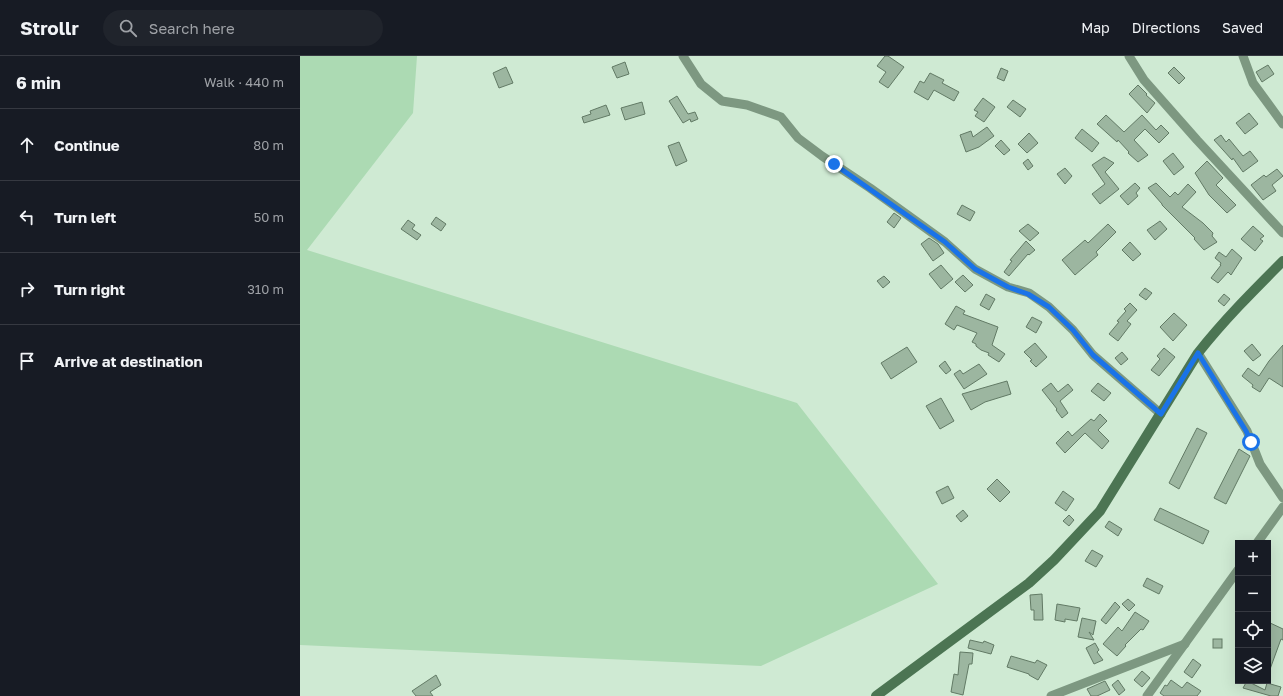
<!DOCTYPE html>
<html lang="en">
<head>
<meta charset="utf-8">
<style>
  body { margin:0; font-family:"Golos Text",sans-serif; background:#20242c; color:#f1f3f6 }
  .controls { position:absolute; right:12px; bottom:12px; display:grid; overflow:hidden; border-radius:0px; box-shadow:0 4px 16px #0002 }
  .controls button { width:36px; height:36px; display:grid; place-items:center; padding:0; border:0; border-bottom:1px solid #363941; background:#171b24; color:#f1f3f6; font:20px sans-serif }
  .stop { position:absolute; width:12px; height:12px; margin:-9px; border:3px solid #1a73e8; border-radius:50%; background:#fff }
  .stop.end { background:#1a73e8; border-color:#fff; box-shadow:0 1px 4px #0008 }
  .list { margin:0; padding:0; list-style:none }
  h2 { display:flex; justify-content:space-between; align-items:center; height:52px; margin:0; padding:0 16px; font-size:17px }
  h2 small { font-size:13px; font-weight:400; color:#9ea1a6 }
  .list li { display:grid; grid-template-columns:26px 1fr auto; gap:12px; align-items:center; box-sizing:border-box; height:72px; padding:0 16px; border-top:1px solid #363941 }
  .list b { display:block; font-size:15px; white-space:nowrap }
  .list em { font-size:13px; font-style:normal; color:#9ea1a6 }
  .icon { flex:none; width:22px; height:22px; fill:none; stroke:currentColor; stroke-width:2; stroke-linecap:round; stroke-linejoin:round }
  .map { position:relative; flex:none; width:983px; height:640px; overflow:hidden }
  header { display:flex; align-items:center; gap:24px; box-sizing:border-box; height:56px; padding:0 20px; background:#171b24; border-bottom:1px solid #363941 }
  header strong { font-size:19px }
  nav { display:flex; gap:22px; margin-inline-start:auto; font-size:14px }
  .search { width:280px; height:36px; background:#20242c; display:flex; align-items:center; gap:10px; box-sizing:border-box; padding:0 14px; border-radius:22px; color:#9ea1a6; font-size:15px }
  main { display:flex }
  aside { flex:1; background:#171b24 }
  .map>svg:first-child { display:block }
</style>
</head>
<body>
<header>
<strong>Strollr</strong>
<div class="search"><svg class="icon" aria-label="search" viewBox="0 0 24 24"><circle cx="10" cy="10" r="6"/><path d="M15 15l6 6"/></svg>Search here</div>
<nav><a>Map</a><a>Directions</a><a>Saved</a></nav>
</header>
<main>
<aside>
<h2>6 min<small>Walk · 440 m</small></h2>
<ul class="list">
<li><svg class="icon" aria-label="ahead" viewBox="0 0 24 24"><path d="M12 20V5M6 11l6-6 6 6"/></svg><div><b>Continue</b></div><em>80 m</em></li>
<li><svg class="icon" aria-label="left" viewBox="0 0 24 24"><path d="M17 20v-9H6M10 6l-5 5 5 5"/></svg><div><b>Turn left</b></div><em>50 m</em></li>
<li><svg class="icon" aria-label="right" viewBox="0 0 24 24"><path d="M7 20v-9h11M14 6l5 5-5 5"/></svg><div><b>Turn right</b></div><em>310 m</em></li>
<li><svg class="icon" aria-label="arrive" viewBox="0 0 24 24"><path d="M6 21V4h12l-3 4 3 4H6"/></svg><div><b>Arrive at destination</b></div></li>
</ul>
</aside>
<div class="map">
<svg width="983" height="640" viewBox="0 0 983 640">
  <rect width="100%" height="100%" fill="#cfead3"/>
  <polygon fill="#acdab3" points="0,0 117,0 113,57 7,194 497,347 638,528 461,610 0,589"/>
  <g fill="#9cb6a0" stroke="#627a65">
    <polygon points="585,0 588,0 604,11 588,32 579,26 586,16 577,10"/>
    <polygon points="325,6 329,18 317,22 312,11"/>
    <polygon points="968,9 974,18 962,26 956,16"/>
    <polygon points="206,11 213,27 199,32 193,17"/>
    <polygon points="874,11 885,22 879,28 868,17"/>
    <polygon points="701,12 708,15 704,25 697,22"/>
    <polygon points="630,17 644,24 642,27 659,36 654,45 634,34 628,44 614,36 620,25 624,27"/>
    <polygon points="838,29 847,38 846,39 855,47 847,57 829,38"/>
    <polygon points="377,40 388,58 395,56 398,63 391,66 390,63 383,67 369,45"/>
    <polygon points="683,42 695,51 684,66 675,60 678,56 674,54"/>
    <polygon points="713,44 726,53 720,61 707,51"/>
    <polygon points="342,46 345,58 325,64 321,52"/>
    <polygon points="306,49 310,59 284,67 282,61 291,58 290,55"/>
    <polygon points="949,57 958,68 945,78 936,67"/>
    <polygon points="806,59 824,76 842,59 856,74 861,69 869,77 859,87 845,73 834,84 848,99 838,106 828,97 829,96 818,84 817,86 797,68"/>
    <polygon points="687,71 694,80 679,91 666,96 660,79 671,75 673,81"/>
    <polygon points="782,73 799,87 792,96 775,82"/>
    <polygon points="729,77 738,87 727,97 718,88"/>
    <polygon points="921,79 926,86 929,83 943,100 950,95 958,105 943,116 933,102 932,104 914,84"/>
    <polygon points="701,84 710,94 704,99 695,90"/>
    <polygon points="379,86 387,105 376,110 368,90"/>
    <polygon points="873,97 884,111 874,119 863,105"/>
    <polygon points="804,101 814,107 805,116 819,133 800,148 792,138 805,128 792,109"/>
    <polygon points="728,103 733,110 728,114 723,107"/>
    <polygon points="907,105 923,122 916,129 936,149 927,157 909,139 895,117"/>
    <polygon points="765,112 772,120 765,128 757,118"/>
    <polygon points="977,113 983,120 972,129 976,135 963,144 951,129 964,119 966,121"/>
    <polygon points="835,127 840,132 836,137 838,140 828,149 820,140"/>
    <polygon points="856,127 870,141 875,136 878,139 888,128 896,136 882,151 903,167 913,177 912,180 917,186 904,194 894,183 895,182 862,149 862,148 848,132"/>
    <polygon points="662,149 675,156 670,165 657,158"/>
    <polygon points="594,157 601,162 594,172 587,166"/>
    <polygon points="136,161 146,168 141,175 131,168"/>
    <polygon points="108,164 115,169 112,173 121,179 117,184 101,173"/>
    <polygon points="860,165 867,173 855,184 847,174"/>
    <polygon points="728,168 739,177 730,185 719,175"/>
    <polygon points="808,168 816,176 796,196 798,199 775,219 762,204 785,184 788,187"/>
    <polygon points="953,170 964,180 960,183 963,185 955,195 941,183"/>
    <polygon points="629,182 638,188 644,197 633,205 621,188"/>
    <polygon points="726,185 735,194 729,199 728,198 709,220 704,216 712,205 710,204"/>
    <polygon points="830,186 841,198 833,205 822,194"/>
    <polygon points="932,193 942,202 931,219 928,216 918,227 911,222 921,209 920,209 921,207 915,202 919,196 926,201"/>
    <polygon points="641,209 653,223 641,233 629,218"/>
    <polygon points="663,219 673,229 665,236 655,226"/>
    <polygon points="584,220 590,226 583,232 577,225"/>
    <polygon points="845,232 852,237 846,244 839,239"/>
    <polygon points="686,238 695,243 689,254 680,249"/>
    <polygon points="924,238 930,243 924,250 918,245"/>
    <polygon points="830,247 837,254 827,265 831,268 818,285 809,278 819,266 817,265 826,255 824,253"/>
    <polygon points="656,250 665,255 663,258 698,271 692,289 705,298 699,306 688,299 689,297 681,294 676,290 676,288 672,286 677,277 657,269 654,274 645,268"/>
    <polygon points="874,257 887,269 873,285 860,271"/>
    <polygon points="732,261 742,266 736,277 726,271"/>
    <polygon points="735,287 747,301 736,311 730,305 732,304 724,296"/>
    <polygon points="952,288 961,299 953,305 944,295"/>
    <polygon points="983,289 983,331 969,322 960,336 952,331 953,329 942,320 948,312 959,320 969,305"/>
    <polygon points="607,291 617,306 591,323 581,307"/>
    <polygon points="864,292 875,301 859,320 851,314 860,303 857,300"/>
    <polygon points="822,296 828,303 821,309 815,302"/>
    <polygon points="645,305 651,314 646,318 639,310"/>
    <polygon points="679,308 687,318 664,333 654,318 660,314 663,318"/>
    <polygon points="707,325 711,338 685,346 671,354 662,338"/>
    <polygon points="751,327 758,336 768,328 773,334 760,345 768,357 762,362 756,354 757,353 742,334"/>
    <polygon points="798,327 811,337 804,345 791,335"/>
    <polygon points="641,342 654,365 640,373 626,350"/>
    <polygon points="800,358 807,365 798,374 809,385 802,393 785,377 765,397 756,387 768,375 772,380 791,363 794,365"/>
    <polygon points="897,372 907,377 879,433 869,427"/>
    <polygon points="939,393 950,400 926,448 914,442"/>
    <polygon points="697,423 710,436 700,446 687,433"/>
    <polygon points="648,430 654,442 642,448 636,436"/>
    <polygon points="763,435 774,443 766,455 755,447"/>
    <polygon points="860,452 909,475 903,488 854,464"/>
    <polygon points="663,454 668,460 661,466 656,460"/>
    <polygon points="769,459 774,464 769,470 763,465"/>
    <polygon points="809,465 822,473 818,480 805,471"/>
    <polygon points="792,494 803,500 796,511 785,505"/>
    <polygon points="847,522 863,530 859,538 843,530"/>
    <polygon points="742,538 743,564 734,564 734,554 731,554 730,539"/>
    <polygon points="828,543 835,549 829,555 822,548"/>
    <polygon points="815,546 820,551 806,568 801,564"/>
    <polygon points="757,548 780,552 777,565 765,563 765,566 755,564"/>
    <polygon points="835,556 849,565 843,574 841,573 825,589 826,590 817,600 803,588 818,571 822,575"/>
    <polygon points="782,562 796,565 793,579 789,576 794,584 778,581"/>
    <polygon points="968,566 983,573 983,584 981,583 969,616 968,616"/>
    <rect x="913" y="583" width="9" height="9"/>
    <polygon points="670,584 683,587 684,585 694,589 691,598 668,592"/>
    <polygon points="795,587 799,594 797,596 803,604 794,608 786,592"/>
    <polygon points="660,596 673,597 672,608 669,608 663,639 651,636 654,618 658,619"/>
    <polygon points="711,600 735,607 737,604 747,609 738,624 729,619 729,618 707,611"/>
    <polygon points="893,603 901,609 892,622 884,616"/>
    <polygon points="842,615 850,622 842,631 834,624"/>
    <polygon points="136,619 141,629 130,636 133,640 116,640 112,635"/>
    <polygon points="818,624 825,634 819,639 812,629"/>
    <polygon points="871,624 882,632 887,626 901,635 897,640 864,640 860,637 865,629 867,630"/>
    <polygon points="805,625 810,634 797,640 791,640 787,633"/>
    <polygon points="947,625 965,634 967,627 981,631 978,640 971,640 943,632"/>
  </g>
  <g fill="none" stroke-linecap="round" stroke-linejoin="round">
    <g stroke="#7d9881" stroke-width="9">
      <polyline points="383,0 401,28 422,45 447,49 481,61 498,82 522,100 570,132 645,186 675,213 708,231 729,237 749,251 773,274 793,299 861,358"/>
      <polyline points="829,0 844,24 897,84 983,177"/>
      <polyline points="943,0 953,27 983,68"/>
      <polyline points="898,297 947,375 960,408 983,442"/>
      <polyline points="957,487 983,451"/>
      <polyline points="751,640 885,588"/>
      <polyline points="847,640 938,514"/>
    </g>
    <path stroke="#4c7553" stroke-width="10" d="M576 640 729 527 754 504 800 455 898 297C924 264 953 235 983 205"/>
  </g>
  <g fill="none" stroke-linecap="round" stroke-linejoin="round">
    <polyline stroke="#1a73e8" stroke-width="5" points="534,108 645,186 675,213 708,231 728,238 749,251 773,274 793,299 861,358 898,297 946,375 951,386"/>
  </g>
</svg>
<div class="controls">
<button>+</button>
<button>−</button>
<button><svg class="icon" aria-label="locate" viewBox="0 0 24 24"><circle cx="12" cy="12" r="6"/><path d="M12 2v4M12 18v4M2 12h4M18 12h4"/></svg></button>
<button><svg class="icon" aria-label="layers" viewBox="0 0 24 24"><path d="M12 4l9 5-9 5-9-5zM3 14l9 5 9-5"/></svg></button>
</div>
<div class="stop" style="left:951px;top:386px"></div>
<div class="stop end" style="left:534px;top:108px"></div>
</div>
</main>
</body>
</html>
